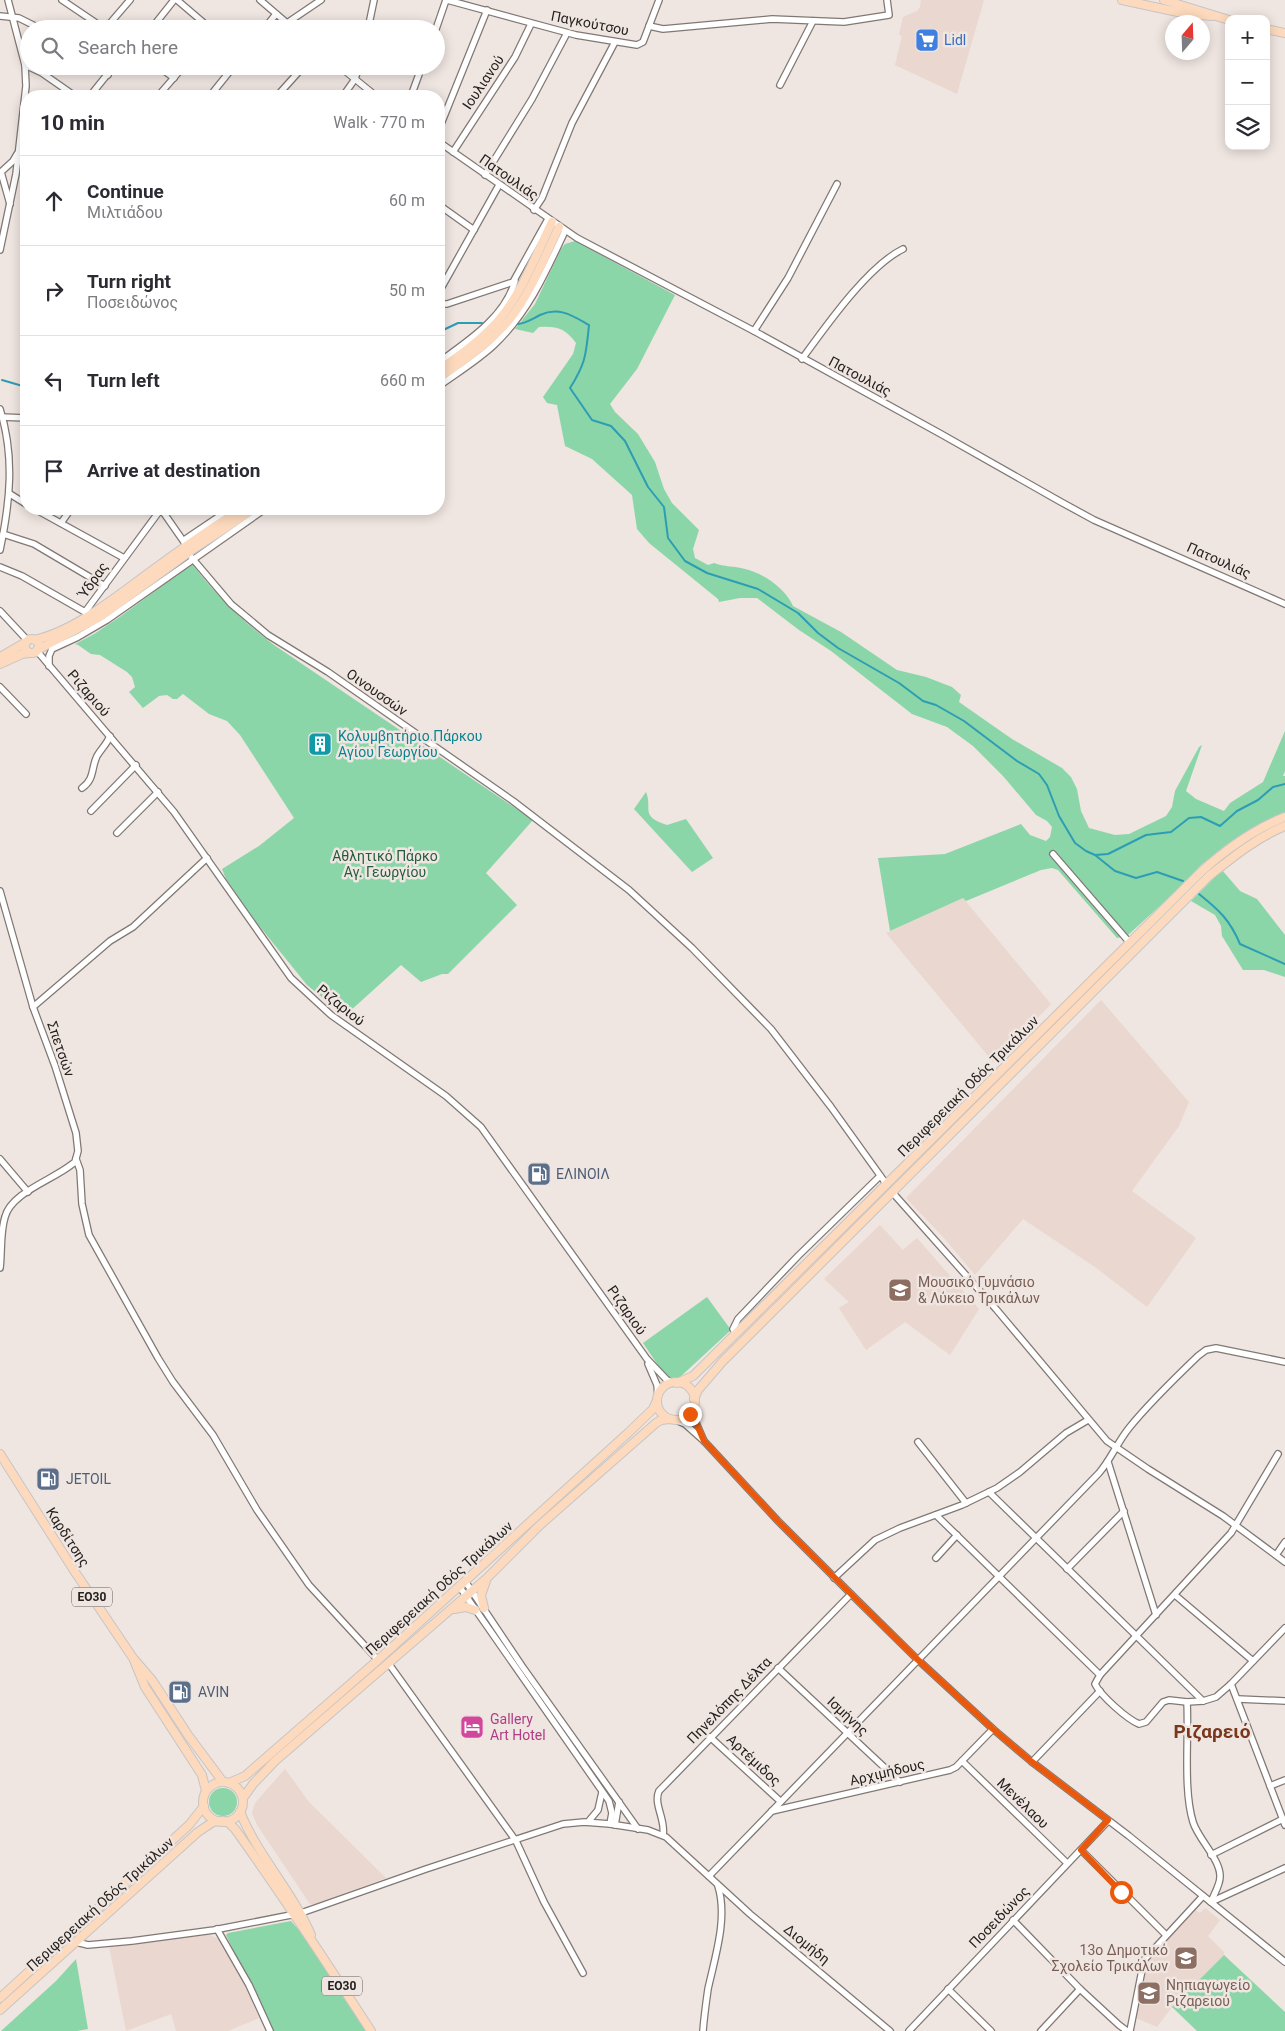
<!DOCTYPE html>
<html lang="en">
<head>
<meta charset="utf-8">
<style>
  body { margin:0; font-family:Roboto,sans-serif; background:#f7f7f7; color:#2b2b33 }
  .controls { position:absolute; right:15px; top:15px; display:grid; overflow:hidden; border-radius:10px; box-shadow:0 2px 12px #0003 }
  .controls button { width:45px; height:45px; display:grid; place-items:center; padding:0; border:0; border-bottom:1px solid #e1e1e2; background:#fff; color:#2b2b33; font:25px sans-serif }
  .compass { position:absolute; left:1165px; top:15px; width:45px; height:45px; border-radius:50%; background:#fff; box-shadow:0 2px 12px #0003; rotate:19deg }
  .stop { position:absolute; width:15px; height:15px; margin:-11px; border:4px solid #ea580c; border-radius:50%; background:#fff }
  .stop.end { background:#ea580c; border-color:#fff; box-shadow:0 1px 5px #0008 }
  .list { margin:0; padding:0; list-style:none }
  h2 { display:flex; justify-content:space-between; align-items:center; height:65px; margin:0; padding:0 20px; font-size:21px }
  h2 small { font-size:16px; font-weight:400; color:#7c7c81 }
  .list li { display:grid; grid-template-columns:32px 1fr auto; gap:15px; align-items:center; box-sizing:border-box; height:90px; padding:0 20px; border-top:1px solid #e1e1e2 }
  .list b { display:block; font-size:19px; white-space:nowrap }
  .list p { margin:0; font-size:16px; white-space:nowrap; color:#7c7c81 }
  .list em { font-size:16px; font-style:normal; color:#7c7c81 }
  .icon { flex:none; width:28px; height:28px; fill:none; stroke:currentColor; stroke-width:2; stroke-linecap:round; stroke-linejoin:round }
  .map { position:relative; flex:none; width:1285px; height:2031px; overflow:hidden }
  .search { position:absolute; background:#fff; box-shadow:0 2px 12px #0003; left:20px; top:20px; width:425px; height:55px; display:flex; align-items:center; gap:12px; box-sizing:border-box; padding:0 18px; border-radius:28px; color:#7c7c81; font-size:19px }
  .panel { position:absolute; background:#fff; box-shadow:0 2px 12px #0003; left:20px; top:90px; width:425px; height:425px; border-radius:20px }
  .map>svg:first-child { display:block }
</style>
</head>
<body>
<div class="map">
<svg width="1285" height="2031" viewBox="0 0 1285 2031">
  <rect width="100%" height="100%" fill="#efe5e1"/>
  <g fill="#e9d7d0">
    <polygon points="921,0 984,0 957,94 895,65 902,36 899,34 903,17 917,11 920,7"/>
    <polygon points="963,898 1051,1004 994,1063 886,933"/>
    <polygon points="1101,1000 1189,1102 1179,1126 1132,1191 1196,1238 1147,1307 1095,1267 1023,1219 975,1275 944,1238 906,1198"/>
    <polygon points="880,1225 903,1250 917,1238 979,1309 950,1355 905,1322 866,1350 839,1308 849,1302 824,1279"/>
    <polygon points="285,1769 309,1802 386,1878 316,1904 310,1904 257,1825 252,1813 255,1803"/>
    <polygon points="1205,1908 1220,1920 1208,1936 1224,1952 1224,1955 1172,2007 1157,2027 1136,2018 1144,1969 1149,1960 1195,1910 1200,1913"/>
    <polygon points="205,1933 221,1940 242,1979 259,2018 228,2031 176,2031 171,2014 126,2031 109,1946"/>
  </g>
  <g fill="#8bd6a8">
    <path d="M575 241 675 295 637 369 610 404 615 412 638 434 655 462 664 489 672 503 699 530 693 549 695 558 708 565 714 563C724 567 734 566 745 569 763 573 786 589 793 606L841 632 897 670 926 677 952 687 961 695 959 702 1012 739 1062 768 1071 777 1077 789 1081 811 1089 828 1115 835 1129 834 1166 816 1172 807 1175 791 1199 747 1202 745 1186 791 1196 799 1224 811 1230 803 1263 782 1285 731V771L1283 776H1285V813L1250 829 1226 845 1201 865 1174 893 1127 936 1117 938 1058 870 1052 868 1041 870 966 901 963 898 890 931 878 858 945 854 1021 824 1030 835 1046 841 1050 837 1052 827 1047 821 1036 815 1003 776 973 746 947 727 912 714 831 651 799 630 757 598H740L719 602 718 599 649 543 637 529 632 495 592 459 565 446 557 405 547 403 543 397 573 354 576 343C565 328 557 326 539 327L533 333 515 329 535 304 561 249 565 244Z"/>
    <path d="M192 564C216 595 242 621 274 645L533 820 486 873 517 905 448 974H442L421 982 401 965 349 1012H340L307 985 248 912 226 879 222 869 259 846 294 818 240 735 227 721 209 714 183 694 177 699H173L167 695 159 696 143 708 129 692 135 687 132 677 127 672 100 655 91 654 78 645 75 644 94 634 121 616Z"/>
    <path d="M646 792C653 809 639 816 667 825L686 819 713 858 692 872 634 809Z"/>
    <polygon points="1222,870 1240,891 1257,899 1285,935 1285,977 1264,970 1243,970 1222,936 1221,926 1215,915 1191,901"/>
    <polygon points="707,1297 731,1330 680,1377 675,1380 666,1377 643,1343"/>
    <circle cx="223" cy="1802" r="14"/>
    <polygon points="291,1921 306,1938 367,2031 272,2031 226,1935 228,1933"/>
    <polygon points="1224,1955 1285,2012 1285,2031 1197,2031 1172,2007"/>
    <polygon points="76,1959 88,2029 77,2031 1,2031 56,1981"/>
  </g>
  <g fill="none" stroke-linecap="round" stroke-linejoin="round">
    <g stroke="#2d9db4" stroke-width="2">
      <path d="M518 324C527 323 532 319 540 315 559 306 573 316 589 325 586 354 586 363 570 388L592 420 611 426 625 441 648 487 664 507 668 538 685 561 707 573 758 589 798 613 818 633 838 648 899 683 923 701 936 705 964 721 1017 761 1039 774 1047 785 1059 816 1075 843 1086 851 1095 855 1108 854 1146 835 1171 832 1189 818 1201 817 1220 826 1237 811 1258 800 1273 787 1285 784"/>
      <polyline points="439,332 458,323 482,323"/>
      <polyline points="2,380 26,387"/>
      <polyline points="1095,855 1115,871 1136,878 1157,872 1183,881"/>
      <path d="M1199 894C1219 910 1230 920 1240 944L1285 964"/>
    </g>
    <g stroke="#817874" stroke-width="8">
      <g id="minor">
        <polyline points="62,0 105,29"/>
        <polyline points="177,0 211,29"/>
        <polyline points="260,0 294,29"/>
        <polyline points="447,0 576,35 637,45 643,42 659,0"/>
        <polyline points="0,16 19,18 41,29"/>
        <polyline points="287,23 321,0"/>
        <polyline points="649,26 663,29 772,19 844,22 889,15 887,0"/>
        <polyline points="105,29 130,0"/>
        <polyline points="151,29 174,0"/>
        <polyline points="264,29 276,14"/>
        <polyline points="368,29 374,0"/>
        <polyline points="436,29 446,0"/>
        <polyline points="25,65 42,73 75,96"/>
        <polyline points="95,66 108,75"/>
        <polyline points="158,66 174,78"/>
        <polyline points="339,66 376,96"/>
        <polyline points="780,85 813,21"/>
        <polyline points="90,96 114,66"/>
        <polyline points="158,96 184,66"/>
        <polyline points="210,96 234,66"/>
        <polyline points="277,96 304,66"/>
        <polyline points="343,96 355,79 359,66"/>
        <polyline points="411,96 422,66"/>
        <polyline points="439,129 487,10"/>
        <polyline points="439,142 577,238 754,331 941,434 1061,502 1094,520 1285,604"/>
        <polyline points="453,152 515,57 531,24"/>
        <polyline points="485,175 532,99 567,33"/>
        <polyline points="10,204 1,172 13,161 17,154"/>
        <polyline points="439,205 474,230"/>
        <polyline points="534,210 542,198 572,123 615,42"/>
        <polyline points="0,250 16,174 26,86 25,65 8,0"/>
        <polyline points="439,292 499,185"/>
        <polyline points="439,304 447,304 513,282 548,219"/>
        <polyline points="754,331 788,278 837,184"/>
        <path d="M802 359C826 326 868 266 903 249"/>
        <path d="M439 362C468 341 505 317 515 281"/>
        <path d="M439 386C457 373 478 360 494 345 528 313 546 272 565 231"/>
        <path d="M0 409C15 457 10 502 0 550"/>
        <polyline points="1,417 26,418"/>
        <polyline points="10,494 26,504"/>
        <polyline points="35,509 124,558"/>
        <polyline points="161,509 184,542"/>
        <polyline points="61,523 71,509"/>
        <polyline points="3,534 34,544 105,586"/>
        <polyline points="184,540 230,509"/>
        <polyline points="192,558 231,604 268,635 328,672 513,801 629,890 692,948 771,1029 831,1107 887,1185"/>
        <polyline points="0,567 22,576 85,612 161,509"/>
        <polyline points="0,611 28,641"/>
        <polyline points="37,651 174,812 291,978 331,1015 446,1096 481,1127 647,1359 666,1379 672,1383"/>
        <polyline points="49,666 49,656 52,649 78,637 107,620 265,509"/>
        <polyline points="0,687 26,714"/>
        <path d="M82 788C95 779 91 768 97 756 101 749 107 744 110 736"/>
        <polyline points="91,811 136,765"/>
        <polyline points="117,833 158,792"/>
        <polyline points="1053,854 1130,943"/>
        <path d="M0 891 33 1007 55 1066 76 1133 78 1151 75 1162 71 1165C52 1180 11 1193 5 1217 0 1233 2 1252 0 1268"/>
        <polyline points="33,1007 110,941 133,927 207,858"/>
        <polyline points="0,1159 28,1192"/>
        <polyline points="76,1159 80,1170 82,1204 89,1235 158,1358 173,1382 213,1435 257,1510 309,1585 378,1660"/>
        <polyline points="892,1192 996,1309 1107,1441 1148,1469 1223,1516 1285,1562"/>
        <polyline points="736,1333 733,1329 738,1319 798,1256 880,1176"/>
        <polyline points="648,1364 657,1385 658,1396"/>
        <polyline points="691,1411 704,1441"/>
        <polyline points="676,1420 685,1424 704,1441 778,1521 851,1594 917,1659 993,1729 1032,1762 1129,1836 1285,1962"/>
        <polyline points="918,1442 966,1503"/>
        <path d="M1278 1454 1231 1533 1100 1675 1095 1684C1101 1696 1127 1719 1139 1724L1146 1722 1163 1702 1169 1700 1187 1702 1203 1701 1216 1697 1231 1684 1285 1628"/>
        <polyline points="1108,1462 1156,1615"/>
        <polyline points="989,1492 1203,1701"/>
        <polyline points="936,1515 1100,1675"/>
        <polyline points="1276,1555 1285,1542"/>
        <polyline points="936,1558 957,1535"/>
        <polyline points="1067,1569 1124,1511"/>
        <polyline points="834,1578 875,1540 900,1528 962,1505 997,1488 1020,1472 1066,1433 1088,1420"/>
        <polyline points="465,1581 522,1666 638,1829"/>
        <polyline points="459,1586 609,1801 612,1813 610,1824"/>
        <polyline points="1175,1595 1253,1661"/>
        <polyline points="389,1664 516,1841 544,1902 583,1973"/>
        <polyline points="778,1668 900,1782"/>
        <polyline points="1231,1684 1285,1825"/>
        <polyline points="1238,1699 1285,1701"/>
        <path d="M1187 1702C1189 1738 1183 1789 1193 1822 1198 1839 1221 1860 1220 1877 1220 1885 1214 1894 1211 1902"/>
        <polyline points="710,1737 780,1801"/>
        <polyline points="962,1761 1067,1863"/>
        <polyline points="1032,1762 1100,1691"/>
        <polyline points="1270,1786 1285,1780"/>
        <polyline points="772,1811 950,1770 956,1767 993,1729"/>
        <polyline points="588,1822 598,1810 602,1792"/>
        <polyline points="615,1825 619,1802"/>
        <path d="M663 1835C666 1820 653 1804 659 1791L851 1594"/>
        <polyline points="1081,1850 1166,1935"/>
        <polyline points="1211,1855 1283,1819"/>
        <path d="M709 1876 1099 1473C1111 1459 1117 1443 1129 1428 1149 1403 1174 1379 1198 1356L1206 1350 1216 1348 1285 1362"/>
        <polyline points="1211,1902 1285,1868"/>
        <polyline points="1013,1920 1080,1989 1119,2025 1127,2031"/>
        <polyline points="217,1929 249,1985 270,2031"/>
        <polyline points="76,1942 88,1945 132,1941 214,1930 301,1913 426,1869 563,1824 584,1822 610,1824 648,1830 666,1837 750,1914 890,2031"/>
        <polyline points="948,1989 991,2031"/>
        <path d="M703 2031C704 2017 706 2003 708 1989 715 1957 728 1918 718 1886"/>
        <polyline points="909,2031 1108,1821"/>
        <polyline points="1041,2031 1080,1989"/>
        <polyline points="1130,2031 1144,1960 1203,1896"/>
      </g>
    </g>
    <g stroke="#c6c5c5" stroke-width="10">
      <g id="major">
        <polyline points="1122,0 1187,14 1212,16"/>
        <polyline points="1164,0 1229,20"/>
        <polyline points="1266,29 1285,33"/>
        <path d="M439 370C460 355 481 340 498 321 522 293 536 255 552 222"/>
        <path d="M439 378C464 360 490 343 510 319 531 292 544 258 559 227"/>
        <circle cx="32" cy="646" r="7"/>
        <path d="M35 640C78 629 114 598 150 572 180 550 210 529 241 509"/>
        <polyline points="37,650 100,617 192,550 254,509"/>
        <polyline points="0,657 26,642"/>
        <polyline points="0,664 22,654 29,653"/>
        <circle cx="676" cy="1401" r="19"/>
        <path d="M677 1383 693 1376 1203 870C1228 848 1254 829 1285 817"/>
        <path d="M694 1399 698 1390 723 1361 1209 876C1233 857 1256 838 1285 826"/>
        <polyline points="0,1454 75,1572 133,1658 152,1680 188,1735 223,1782"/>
        <polyline points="484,1608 481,1595 486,1581"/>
        <polyline points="454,1609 466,1607 475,1610"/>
        <polyline points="134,1660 145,1687 202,1775 206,1791"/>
        <circle cx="223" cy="1802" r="20"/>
        <polyline points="229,1783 245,1776 378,1660 628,1433 653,1409 657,1400"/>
        <polyline points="243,1798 253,1784 275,1761 487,1578 540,1525 656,1423 661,1420 670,1419"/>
        <path d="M240 1812C258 1856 292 1891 311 1935"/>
        <path d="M224 1821 229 1823 235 1829C282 1895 327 1963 371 2031"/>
        <polyline points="0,1998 189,1825 204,1806"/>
        <polyline points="0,2010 198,1832 213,1822 220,1821"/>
      </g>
    </g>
    <use href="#minor" stroke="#fff" stroke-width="5.5"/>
    <use href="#major" stroke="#fddabd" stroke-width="8"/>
  </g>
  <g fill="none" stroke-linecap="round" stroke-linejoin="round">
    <polyline stroke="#ea580c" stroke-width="6" points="690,1414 691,1411 704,1441 778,1521 851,1594 917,1659 993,1729 1032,1762 1108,1820 1081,1850 1121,1892"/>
  </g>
  <defs>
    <g id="supermarket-square" transform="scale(1.25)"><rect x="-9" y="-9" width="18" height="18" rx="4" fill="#3f7fe0" stroke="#efe5e1"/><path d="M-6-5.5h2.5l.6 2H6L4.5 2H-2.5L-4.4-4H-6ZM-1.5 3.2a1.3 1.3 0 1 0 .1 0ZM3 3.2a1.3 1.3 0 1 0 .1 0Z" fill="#fff"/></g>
    <g id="building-square" transform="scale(1.25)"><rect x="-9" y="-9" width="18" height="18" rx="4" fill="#0f9aa8" stroke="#efe5e1"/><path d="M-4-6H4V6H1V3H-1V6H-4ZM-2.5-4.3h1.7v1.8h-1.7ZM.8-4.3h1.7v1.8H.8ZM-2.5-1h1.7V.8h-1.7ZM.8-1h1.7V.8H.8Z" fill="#fff"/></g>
    <g id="fuel-square" transform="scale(1.25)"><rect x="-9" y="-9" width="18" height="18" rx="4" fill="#5c6f8a" stroke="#efe5e1"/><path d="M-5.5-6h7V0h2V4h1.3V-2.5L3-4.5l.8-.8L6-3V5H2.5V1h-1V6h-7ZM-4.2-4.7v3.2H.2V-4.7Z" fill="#fff"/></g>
    <g id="school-square" transform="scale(1.25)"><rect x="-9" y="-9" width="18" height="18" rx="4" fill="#8d6e63" stroke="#efe5e1"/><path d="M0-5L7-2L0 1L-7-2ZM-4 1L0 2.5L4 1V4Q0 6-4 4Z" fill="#fff"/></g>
    <g id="hotel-square" transform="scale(1.25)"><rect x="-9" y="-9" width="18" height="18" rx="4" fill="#d1479c" stroke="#efe5e1"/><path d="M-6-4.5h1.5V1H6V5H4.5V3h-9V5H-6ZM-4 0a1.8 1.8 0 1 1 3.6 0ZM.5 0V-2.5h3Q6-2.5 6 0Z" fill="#fff"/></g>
  </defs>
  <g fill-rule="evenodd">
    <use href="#supermarket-square" x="927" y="40"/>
    <use href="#building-square" x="320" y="744"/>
    <use href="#fuel-square" x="539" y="1174"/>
    <use href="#school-square" x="900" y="1290"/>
    <use href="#fuel-square" x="48" y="1479"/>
    <use href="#fuel-square" x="180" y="1692"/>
    <use href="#hotel-square" x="472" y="1727"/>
    <use href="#school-square" x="1186" y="1958"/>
    <use href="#school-square" x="1149" y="1993"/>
  </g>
  <g text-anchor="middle" stroke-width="5" stroke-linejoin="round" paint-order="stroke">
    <g fill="#efe5e1" stroke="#615c59" stroke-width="1">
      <rect x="72" y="1587.5" width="40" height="19" rx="4"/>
      <rect x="322" y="1976.5" width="40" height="19" rx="4"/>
    </g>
    <g font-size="12" font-weight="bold" fill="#24211f">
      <text x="92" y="1601">ΕΟ30</text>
      <text x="342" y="1990">ΕΟ30</text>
    </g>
    <g font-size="14" fill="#24211f" stroke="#efe5e1">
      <text transform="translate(590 23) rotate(11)" y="5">Παγκούτσου</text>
      <text transform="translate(483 82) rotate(-56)" y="5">Ιουλιανού</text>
      <text transform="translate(509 177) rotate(35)" y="5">Πατουλιάς</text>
      <text transform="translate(860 376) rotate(28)" y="5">Πατουλιάς</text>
      <text transform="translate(1219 560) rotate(24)" y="5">Πατουλιάς</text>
      <text transform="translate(93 580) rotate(-55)" y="5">Ύδρας</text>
      <text transform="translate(377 692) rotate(35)" y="5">Οινουσσών</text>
      <text transform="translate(89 693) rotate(49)" y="5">Ριζαριού</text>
      <text transform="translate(341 1005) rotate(39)" y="5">Ριζαριού</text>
      <text transform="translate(61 1049) rotate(71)" y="5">Σπετσών</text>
      <text transform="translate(968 1086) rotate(-45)" y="5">Περιφερειακή Οδός Τρικάλων</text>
      <text transform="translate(627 1310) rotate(55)" y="5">Ριζαριού</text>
      <text transform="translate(68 1537) rotate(57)" y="5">Καρδίτσης</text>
      <text transform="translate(439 1588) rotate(-42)" y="5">Περιφερειακή Οδός Τρικάλων</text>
      <text transform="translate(729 1700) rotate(-46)" y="5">Πηνελόπης Δέλτα</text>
      <text transform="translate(848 1716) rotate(43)" y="5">Ισμήνης</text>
      <text transform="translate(754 1760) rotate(43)" y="5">Αρτέμιδος</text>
      <text transform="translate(887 1772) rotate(-13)" y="5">Αρχιμήδους</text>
      <text transform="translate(1023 1803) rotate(44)" y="5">Μενέλαου</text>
      <text transform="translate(100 1904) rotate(-42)" y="5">Περιφερειακή Οδός Τρικάλων</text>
      <text transform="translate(999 1917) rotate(-46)" y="5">Ποσειδώνος</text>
      <text transform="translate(807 1944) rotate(39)" y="5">Διομήδη</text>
    </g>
    <g font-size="14" fill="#366cbe" stroke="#efe5e1" text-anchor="start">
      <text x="944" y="45">Lidl</text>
    </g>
    <g font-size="14" fill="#0d838f" stroke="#efe5e1" text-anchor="start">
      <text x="338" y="741">Κολυμβητήριο Πάρκου<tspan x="338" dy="16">Αγίου Γεωργίου</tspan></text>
    </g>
    <g font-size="14" fill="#245c3d" stroke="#efe5e1">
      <text x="385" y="861">Αθλητικό Πάρκο<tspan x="385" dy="16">Αγ. Γεωργίου</tspan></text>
    </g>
    <g font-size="14" fill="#4e5e75" stroke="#efe5e1" text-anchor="start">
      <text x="556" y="1179">ΕΛΙΝΟΙΛ</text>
      <text x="66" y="1484">JETOIL</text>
      <text x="198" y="1697">AVIN</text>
    </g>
    <g font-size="14" fill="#785e54" stroke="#efe5e1" text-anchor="start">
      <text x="918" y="1287">Μουσικό Γυμνάσιο<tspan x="918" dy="16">&amp; Λύκειο Τρικάλων</tspan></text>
      <text x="1168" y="1955" text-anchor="end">13ο Δημοτικό<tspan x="1168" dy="16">Σχολείο Τρικάλων</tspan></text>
      <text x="1166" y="1990">Νηπιαγωγείο<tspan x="1166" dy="16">Ριζαρειού</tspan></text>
    </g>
    <g font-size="14" fill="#b23c85" stroke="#efe5e1" text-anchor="start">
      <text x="490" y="1724">Gallery<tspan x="490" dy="16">Art Hotel</tspan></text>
    </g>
    <g font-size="19" font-weight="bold" fill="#79381b" stroke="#efe5e1">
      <text x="1212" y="1738">Ριζαρειό</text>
    </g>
  </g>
</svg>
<div class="controls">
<button>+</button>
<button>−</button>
<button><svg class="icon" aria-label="layers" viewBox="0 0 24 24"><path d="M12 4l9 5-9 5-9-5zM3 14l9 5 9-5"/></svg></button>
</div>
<svg class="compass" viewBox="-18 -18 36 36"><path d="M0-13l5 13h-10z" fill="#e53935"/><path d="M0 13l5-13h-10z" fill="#7c7c81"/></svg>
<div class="stop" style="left:1121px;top:1892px"></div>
<div class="stop end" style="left:690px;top:1414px"></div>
<div class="search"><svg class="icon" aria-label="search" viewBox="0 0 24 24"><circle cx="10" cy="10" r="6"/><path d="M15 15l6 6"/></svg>Search here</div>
<section class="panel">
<h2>10 min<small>Walk · 770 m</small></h2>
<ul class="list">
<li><svg class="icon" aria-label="ahead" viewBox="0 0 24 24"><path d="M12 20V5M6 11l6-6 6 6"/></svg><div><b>Continue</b><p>Μιλτιάδου</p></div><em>60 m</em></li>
<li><svg class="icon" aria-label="right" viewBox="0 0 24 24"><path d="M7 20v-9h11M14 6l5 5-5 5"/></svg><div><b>Turn right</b><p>Ποσειδώνος</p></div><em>50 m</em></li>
<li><svg class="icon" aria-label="left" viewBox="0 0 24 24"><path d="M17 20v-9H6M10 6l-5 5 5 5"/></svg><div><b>Turn left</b></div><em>660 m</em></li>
<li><svg class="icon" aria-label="arrive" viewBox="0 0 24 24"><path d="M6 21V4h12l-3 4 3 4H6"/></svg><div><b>Arrive at destination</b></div></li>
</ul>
</section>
</div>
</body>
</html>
